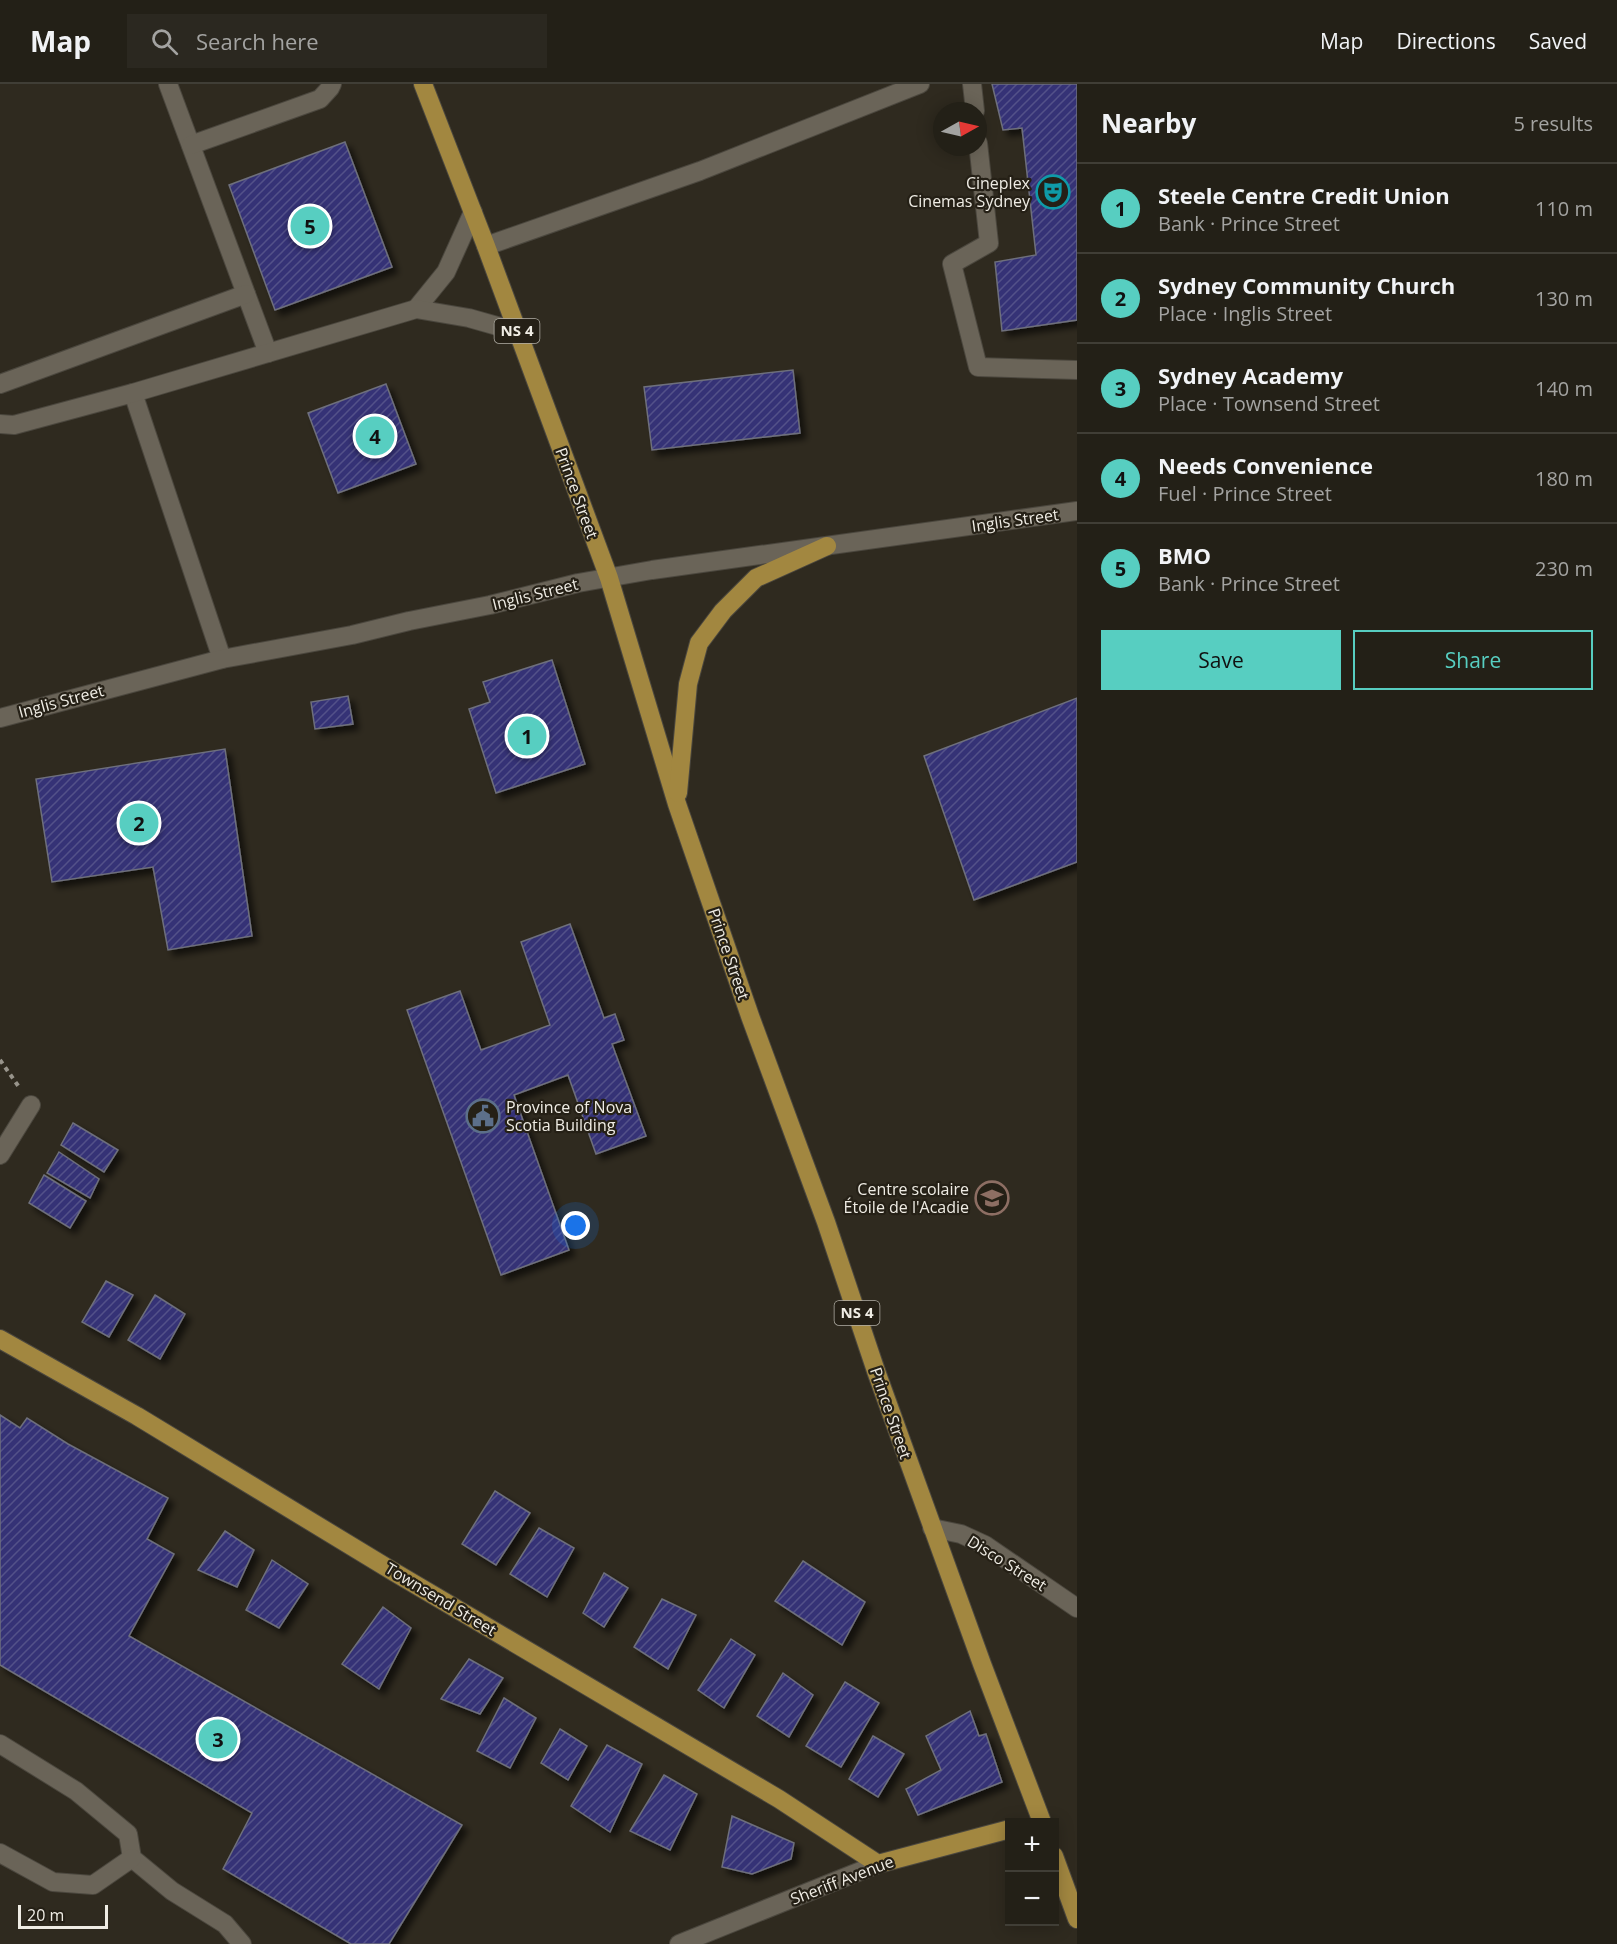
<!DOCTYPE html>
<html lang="en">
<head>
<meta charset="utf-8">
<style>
  body { margin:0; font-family:"Open Sans",sans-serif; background:#2b2820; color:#f1f3f6 }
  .controls { position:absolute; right:18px; bottom:18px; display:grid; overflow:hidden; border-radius:0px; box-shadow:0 3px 15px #0003 }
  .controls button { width:54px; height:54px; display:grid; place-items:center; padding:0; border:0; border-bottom:2px solid #403e36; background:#232017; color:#f1f3f6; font:30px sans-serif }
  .compass { position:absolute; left:933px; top:18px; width:54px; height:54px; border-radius:50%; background:#232017; box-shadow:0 3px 15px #0003; rotate:82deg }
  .scale { position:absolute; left:18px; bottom:15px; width:90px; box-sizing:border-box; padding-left:6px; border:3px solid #efece4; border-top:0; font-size:16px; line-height:21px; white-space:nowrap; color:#efece4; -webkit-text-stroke:4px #252016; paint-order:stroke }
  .you { position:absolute; left:576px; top:1142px; width:21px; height:21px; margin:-15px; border:4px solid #fff; border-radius:50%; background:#1a73e8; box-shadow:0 0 0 9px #1a73e833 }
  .badge { display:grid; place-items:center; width:39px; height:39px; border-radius:50%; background:#57cec1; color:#111; font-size:20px; font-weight:700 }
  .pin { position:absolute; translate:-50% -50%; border:3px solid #fff; box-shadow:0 2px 6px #0006 }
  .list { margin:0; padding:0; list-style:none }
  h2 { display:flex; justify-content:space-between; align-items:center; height:78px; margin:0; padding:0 24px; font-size:26px }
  h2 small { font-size:20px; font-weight:400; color:#a3a3a1 }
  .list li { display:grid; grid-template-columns:39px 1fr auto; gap:18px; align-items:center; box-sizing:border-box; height:90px; padding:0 24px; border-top:2px solid #403e36 }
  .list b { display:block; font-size:22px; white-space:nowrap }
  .list p { margin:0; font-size:20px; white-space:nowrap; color:#a3a3a1 }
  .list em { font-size:20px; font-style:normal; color:#a3a3a1 }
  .actions { display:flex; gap:12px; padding:18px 24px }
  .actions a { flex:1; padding:14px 0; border:2px solid #57cec1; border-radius:0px; text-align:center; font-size:21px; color:#57cec1 }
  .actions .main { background:#57cec1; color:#111 }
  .icon { flex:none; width:33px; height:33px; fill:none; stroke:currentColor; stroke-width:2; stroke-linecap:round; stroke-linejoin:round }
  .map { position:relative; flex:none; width:1077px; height:1860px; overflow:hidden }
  header { display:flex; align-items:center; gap:36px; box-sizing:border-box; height:84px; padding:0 30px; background:#232017; border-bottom:2px solid #403e36 }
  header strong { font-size:28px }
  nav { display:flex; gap:33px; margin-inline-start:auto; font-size:21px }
  .search { width:420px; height:54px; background:#2b2820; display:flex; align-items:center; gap:15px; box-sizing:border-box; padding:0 21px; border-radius:0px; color:#a3a3a1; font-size:22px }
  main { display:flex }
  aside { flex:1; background:#232017 }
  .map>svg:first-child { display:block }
</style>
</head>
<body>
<header>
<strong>Map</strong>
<div class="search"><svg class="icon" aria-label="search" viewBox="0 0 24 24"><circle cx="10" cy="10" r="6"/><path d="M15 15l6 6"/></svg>Search here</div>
<nav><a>Map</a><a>Directions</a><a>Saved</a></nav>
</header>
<main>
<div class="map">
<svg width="1077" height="1860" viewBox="0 0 1077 1860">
  <defs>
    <pattern id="building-hatch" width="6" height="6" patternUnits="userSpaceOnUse" patternTransform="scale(1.5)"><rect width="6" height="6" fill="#353376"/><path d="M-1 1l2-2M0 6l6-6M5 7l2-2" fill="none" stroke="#535189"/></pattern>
    <filter id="shadow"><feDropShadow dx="5.5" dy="5.5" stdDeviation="3" flood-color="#0009"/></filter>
  </defs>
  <rect width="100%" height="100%" fill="#2f2a1f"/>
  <g fill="url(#building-hatch)" stroke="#6e6f7c" stroke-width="1.5" filter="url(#shadow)">
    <polygon points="992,0 1077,0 1077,236 1002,247 995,178 1036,171 1022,44 1003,46"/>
    <polygon points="345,58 392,183 275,226 229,101"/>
    <polygon points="793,286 800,349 652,366 644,303"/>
    <polygon points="386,300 416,380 338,409 308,329"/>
    <polygon points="552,576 585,680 496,709 469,625 490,618 483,598"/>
    <polygon points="348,612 353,640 315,645 311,618"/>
    <polygon points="1077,614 1077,778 974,816 924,672"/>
    <polygon points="225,665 252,852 168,866 153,783 52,798 36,695"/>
    <polygon points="570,840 604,934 615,930 624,956 612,960 646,1052 596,1070 568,991 514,1011 569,1166 501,1191 407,926 460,907 481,966 550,941 521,858"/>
    <polygon points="73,1039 118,1066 104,1088 61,1061"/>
    <polygon points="59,1068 99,1095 90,1114 47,1089"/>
    <polygon points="44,1091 86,1117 70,1144 29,1119"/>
    <polygon points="106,1197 133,1211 109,1253 82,1238"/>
    <polygon points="155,1211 185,1230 160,1275 128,1256"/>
    <polygon points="0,1331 20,1344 27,1334 68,1360 168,1414 147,1455 174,1470 129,1552 462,1741 389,1860 351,1860 223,1785 252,1729 0,1581"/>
    <polygon points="495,1407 530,1429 496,1481 462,1460"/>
    <polygon points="539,1444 574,1464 547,1513 510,1490"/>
    <polygon points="225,1447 254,1466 237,1503 198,1486"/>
    <polygon points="272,1476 308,1500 279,1544 246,1526"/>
    <polygon points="803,1477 865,1518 842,1561 775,1517"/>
    <polygon points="604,1489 628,1504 604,1543 583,1529"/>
    <polygon points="662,1515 696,1531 668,1585 634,1563"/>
    <polygon points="383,1523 411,1544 379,1605 342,1580"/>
    <polygon points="731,1555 755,1571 724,1624 698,1606"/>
    <polygon points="469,1575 503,1594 480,1630 441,1615"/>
    <polygon points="783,1589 813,1611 789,1653 757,1632"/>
    <polygon points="845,1598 879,1619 841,1683 806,1662"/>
    <polygon points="504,1614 536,1634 510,1684 477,1667"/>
    <polygon points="970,1627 979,1652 986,1650 1002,1698 918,1731 906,1705 941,1686 926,1652"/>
    <polygon points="560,1645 587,1662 568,1696 541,1679"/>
    <polygon points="873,1652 904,1670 878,1713 849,1695"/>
    <polygon points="607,1661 642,1680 610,1748 571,1722"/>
    <polygon points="664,1691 697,1710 670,1766 630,1747"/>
    <polygon points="732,1732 794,1759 791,1775 752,1790 722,1783"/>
  </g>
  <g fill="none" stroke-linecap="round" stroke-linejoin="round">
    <g stroke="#4b473e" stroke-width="20">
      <g id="minor">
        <polyline points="168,0 268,269"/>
        <polyline points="972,0 975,27"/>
        <polyline points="978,59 989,159 952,180 978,283 1077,286"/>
        <polyline points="191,61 320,15 330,4 332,0"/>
        <polyline points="486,162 700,87 920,0"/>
        <polyline points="416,225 446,188 473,128"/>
        <polyline points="0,300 246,210"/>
        <polyline points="133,309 222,575"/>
        <polyline points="0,340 14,341 133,309 416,225 469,234 518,248"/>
        <polyline points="0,634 222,575 352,551 409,537 490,521 578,499 652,486 1077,427"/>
        <polyline points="0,1071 31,1021"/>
        <polyline points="932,1444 961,1450 985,1461 1077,1524"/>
        <polyline points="0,1660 76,1707 128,1750 132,1774 172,1807 225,1840 242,1860"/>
        <polyline points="0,1769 53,1798 93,1801 132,1774"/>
        <polyline points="679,1860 878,1780"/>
      </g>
    </g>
    <g stroke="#4b473e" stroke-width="20">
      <g id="major">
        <polyline points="423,0 486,162 609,494 677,720 750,932 826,1138 876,1287 982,1580 1042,1738"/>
        <polyline points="678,709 688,600 699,559 723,527 756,494 827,462"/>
        <polyline points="0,1255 137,1332 394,1488 779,1715 878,1780 1010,1745"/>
        <polyline points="1054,1772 1077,1835"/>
      </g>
    </g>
    <polyline stroke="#98948b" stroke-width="4" stroke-dasharray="4.5 4.5" stroke-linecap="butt" points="0,976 19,1003"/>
    <use href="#minor" stroke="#6a6458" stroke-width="18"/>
    <use href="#major" stroke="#a28740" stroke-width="18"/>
  </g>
  <defs>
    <g id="theatre-ring" transform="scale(1.725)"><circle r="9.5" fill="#252016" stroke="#0f9aa8" stroke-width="1.5"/><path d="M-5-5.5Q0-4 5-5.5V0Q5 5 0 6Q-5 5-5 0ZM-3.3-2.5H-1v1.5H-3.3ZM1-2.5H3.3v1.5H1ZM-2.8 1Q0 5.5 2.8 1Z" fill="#0f9aa8"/></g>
    <g id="civic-ring" transform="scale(1.725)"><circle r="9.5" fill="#252016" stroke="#5c6f8a" stroke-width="1.5"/><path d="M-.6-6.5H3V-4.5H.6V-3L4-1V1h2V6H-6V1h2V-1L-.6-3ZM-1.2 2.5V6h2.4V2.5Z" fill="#5c6f8a"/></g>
    <g id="school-ring" transform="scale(1.725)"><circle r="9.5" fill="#252016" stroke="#8d6e63" stroke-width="1.5"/><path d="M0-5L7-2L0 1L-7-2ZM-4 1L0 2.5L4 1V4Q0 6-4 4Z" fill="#8d6e63"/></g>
  </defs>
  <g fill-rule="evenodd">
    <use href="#theatre-ring" x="1053" y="108"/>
    <use href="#civic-ring" x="483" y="1032"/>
    <use href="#school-ring" x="992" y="1114"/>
  </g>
  <g text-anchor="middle" stroke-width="4.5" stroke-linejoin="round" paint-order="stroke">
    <g fill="#252016" stroke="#b2afa6" stroke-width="1.5">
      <rect x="494.5" y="235" width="45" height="24" rx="4.5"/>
      <rect x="834.5" y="1217" width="45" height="24" rx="4.5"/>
    </g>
    <g font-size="15" font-weight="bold" fill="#efece4">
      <text x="517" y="252">NS 4</text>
      <text x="857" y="1234">NS 4</text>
    </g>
    <g font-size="16" fill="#efece4" stroke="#252016" text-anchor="end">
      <text x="1030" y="105">Cineplex<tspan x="1030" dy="18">Cinemas Sydney</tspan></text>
      <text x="506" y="1029" text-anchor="start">Province of Nova<tspan x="506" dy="18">Scotia Building</tspan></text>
      <text x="969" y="1111">Centre scolaire<tspan x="969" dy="18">Étoile de l'Acadie</tspan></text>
    </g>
    <g font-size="16" fill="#efece4" stroke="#252016">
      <text transform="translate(577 409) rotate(70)" y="6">Prince Street</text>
      <text transform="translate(1015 436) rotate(-8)" y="6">Inglis Street</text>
      <text transform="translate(535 510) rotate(-14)" y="6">Inglis Street</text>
      <text transform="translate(61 617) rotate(-15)" y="6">Inglis Street</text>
      <text transform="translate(729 870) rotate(71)" y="6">Prince Street</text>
      <text transform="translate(891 1329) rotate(71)" y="6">Prince Street</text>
      <text transform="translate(1007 1479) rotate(32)" y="6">Disco Street</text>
      <text transform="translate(441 1515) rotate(31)" y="6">Townsend Street</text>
      <text transform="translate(842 1796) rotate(-21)" y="6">Sheriff Avenue</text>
    </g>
  </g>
</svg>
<div class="controls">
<button>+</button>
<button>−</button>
</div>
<svg class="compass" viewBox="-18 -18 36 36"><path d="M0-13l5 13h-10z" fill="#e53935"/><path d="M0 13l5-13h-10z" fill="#a3a3a1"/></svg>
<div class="scale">20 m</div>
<div class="you"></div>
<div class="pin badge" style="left:527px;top:652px">1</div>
<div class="pin badge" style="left:139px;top:739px">2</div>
<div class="pin badge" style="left:218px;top:1655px">3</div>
<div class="pin badge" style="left:375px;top:352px">4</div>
<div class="pin badge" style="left:310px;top:142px">5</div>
</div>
<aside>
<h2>Nearby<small>5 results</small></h2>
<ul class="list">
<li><span class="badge">1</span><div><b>Steele Centre Credit Union</b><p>Bank · Prince Street</p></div><em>110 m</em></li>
<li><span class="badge">2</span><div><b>Sydney Community Church</b><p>Place · Inglis Street</p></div><em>130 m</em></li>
<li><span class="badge">3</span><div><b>Sydney Academy</b><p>Place · Townsend Street</p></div><em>140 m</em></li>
<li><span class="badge">4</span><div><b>Needs Convenience</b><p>Fuel · Prince Street</p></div><em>180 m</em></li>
<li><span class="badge">5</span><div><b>BMO</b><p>Bank · Prince Street</p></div><em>230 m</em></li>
</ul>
<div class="actions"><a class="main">Save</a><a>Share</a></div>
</aside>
</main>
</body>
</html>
